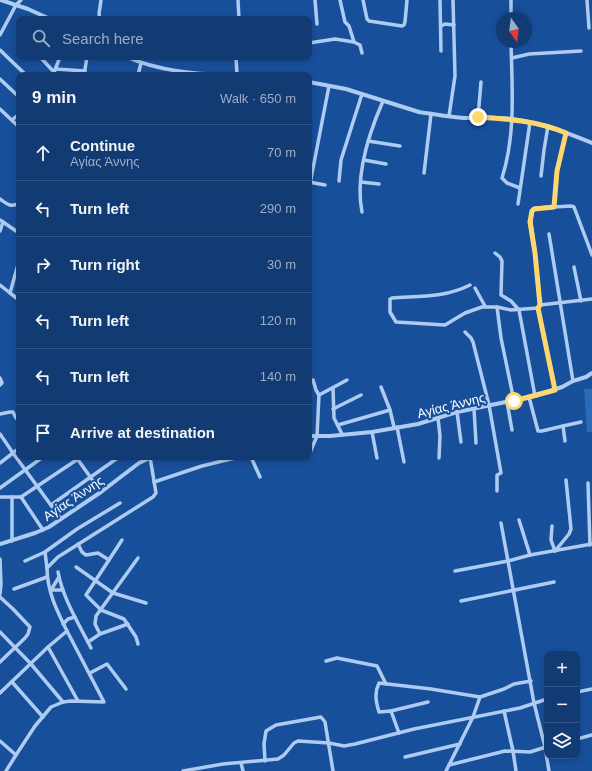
<!DOCTYPE html>
<html lang="en">
<head>
<meta charset="utf-8">
<style>
  body { margin:0; font-family:Helvetica,sans-serif; background:#1b4279; color:#f1f3f6 }
  .controls { position:absolute; right:12px; bottom:12px; display:grid; overflow:hidden; border-radius:8px; box-shadow:0 2px 6px #0003 }
  .controls button { width:36px; height:36px; display:grid; place-items:center; padding:0; border:0; border-bottom:1px solid #315586; background:#123b74; color:#f1f3f6; font:20px sans-serif }
  .compass { position:absolute; left:496px; top:12px; width:36px; height:36px; border-radius:50%; background:#123b74; box-shadow:0 2px 6px #0003; rotate:166deg }
  .stop { position:absolute; width:12px; height:12px; margin:-9px; border:3px solid #ffd76f; border-radius:50%; background:#fff }
  .stop.end { background:#ffd76f; border-color:#fff; box-shadow:0 1px 4px #0008 }
  .list { margin:0; padding:0; list-style:none }
  h2 { display:flex; justify-content:space-between; align-items:center; height:52px; margin:0; padding:0 16px; font-size:17px }
  h2 small { font-size:13px; font-weight:400; color:#9cadc5 }
  .list li { display:grid; grid-template-columns:26px 1fr auto; gap:12px; align-items:center; box-sizing:border-box; height:56px; padding:0 16px; border-top:1px solid #315586 }
  .list b { display:block; font-size:15px; white-space:nowrap }
  .list p { margin:0; font-size:13px; white-space:nowrap; color:#9cadc5 }
  .list em { font-size:13px; font-style:normal; color:#9cadc5 }
  .icon { flex:none; width:22px; height:22px; fill:none; stroke:currentColor; stroke-width:2; stroke-linecap:round; stroke-linejoin:round }
  .map { position:relative; flex:none; width:592px; height:771px; overflow:hidden }
  .search { position:absolute; background:#123b74; box-shadow:0 2px 6px #0003; left:16px; top:16px; width:296px; height:44px; display:flex; align-items:center; gap:10px; box-sizing:border-box; padding:0 14px; border-radius:8px; color:#9cadc5; font-size:15px }
  .panel { position:absolute; background:#123b74; box-shadow:0 2px 6px #0003; left:16px; top:72px; width:296px; height:388px; border-radius:8px }
  .map>svg:first-child { display:block }
</style>
</head>
<body>
<div class="map">
<svg width="592" height="771" viewBox="0 0 592 771">
  <rect width="100%" height="100%" fill="#184f9b"/>
  <polygon fill="#2c69b8" points="584,389 592,389 592,432 587,432"/>
  <g fill="none" stroke-linecap="round" stroke-linejoin="round">
    <g stroke="#aeccf2" stroke-width="3.5">
      <polyline points="238,0 239,19"/>
      <polyline points="315,0 317,24"/>
      <polyline points="340,0 345,22 349,26 354,42 360,45 362,53"/>
      <polyline points="363,0 367,19 369,21 402,26 404,25 405,22 407,0"/>
      <polyline points="440,0 441,51"/>
      <polyline points="511,0 511,18"/>
      <polyline points="587,0 589,28"/>
      <polyline points="100,19 99,14 101,0"/>
      <polyline points="441,26 445,24 454,25"/>
      <polyline points="0,35 16,5 21,0"/>
      <path d="M511 42C512 88 516 134 502 178L507 183 520 188"/>
      <polyline points="309,43 335,39 354,42"/>
      <polyline points="0,50 26,75"/>
      <polyline points="40,57 54,72"/>
      <polyline points="236,57 237,75"/>
      <polyline points="512,58 529,54 581,51"/>
      <polyline points="56,69 85,71"/>
      <polyline points="53,75 60,57"/>
      <polyline points="84,75 87,57"/>
      <polyline points="138,75 141,63"/>
      <polyline points="0,79 19,97"/>
      <polyline points="0,109 19,127"/>
      <polyline points="449,116 455,76 453,0"/>
      <polyline points="478,117 481,82"/>
      <polyline points="12,120 19,114"/>
      <polyline points="368,141 400,146"/>
      <polyline points="364,160 386,164"/>
      <polyline points="424,173 431,114"/>
      <polyline points="541,176 544,150 548,126"/>
      <polyline points="339,181 341,160 362,94"/>
      <polyline points="309,182 325,185"/>
      <polyline points="361,182 379,184"/>
      <polyline points="309,189 329,86"/>
      <path d="M0 199C7 204 11 208 19 203"/>
      <polyline points="518,204 530,122"/>
      <polyline points="554,207 557,171 566,133"/>
      <path d="M362 212C355 177 369 133 383 101"/>
      <polyline points="0,220 3,222 0,231"/>
      <polyline points="3,222 19,233"/>
      <polyline points="549,234 573,381"/>
      <polyline points="495,253 500,257 502,261 501,295 511,301 519,310 535,396"/>
      <polyline points="19,261 10,293 19,300"/>
      <polyline points="574,267 581,301"/>
      <polyline points="0,285 10,293"/>
      <path d="M470 285C444 298 420 296 392 298L390 299V312L396 322 445 325 465 313 482 307H497L511 310 538 308 540 305 592 299"/>
      <polyline points="475,288 485,306"/>
      <polyline points="540,305 535,253 531,222 532,211 536,208 571,206 574,207 592,255"/>
      <polyline points="497,307 501,338 514,401"/>
      <polyline points="538,308 555,390"/>
      <polyline points="465,332 471,338 473,342 489,405 501,473 497,475 497,491"/>
      <polyline points="0,378 2,383 0,385"/>
      <polyline points="313,380 316,390 319,395"/>
      <polyline points="381,387 390,410 394,427"/>
      <polyline points="333,388 334,418 342,434"/>
      <polyline points="529,397 538,431 542,431 563,426 565,441"/>
      <polyline points="507,402 512,430"/>
      <polyline points="333,409 361,395"/>
      <polyline points="474,409 476,443"/>
      <polyline points="457,412 461,442"/>
      <polyline points="0,414 10,412 13,412 16,418 19,420"/>
      <polyline points="438,418 440,436 439,458"/>
      <polyline points="338,425 390,410"/>
      <polyline points="563,426 581,422"/>
      <polyline points="397,427 404,462"/>
      <polyline points="372,432 377,458"/>
      <polyline points="0,434 13,453 0,463"/>
      <polyline points="19,448 13,453 61,519"/>
      <polyline points="309,455 317,436 319,395 347,380"/>
      <polyline points="76,457 101,492"/>
      <polyline points="251,457 260,477"/>
      <polyline points="154,482 202,466 239,457"/>
      <polyline points="588,483 590,545"/>
      <polyline points="0,488 43,457"/>
      <polyline points="0,497 21,497 81,457"/>
      <polyline points="21,497 43,530"/>
      <polyline points="51,505 119,457"/>
      <polyline points="519,520 530,555"/>
      <polyline points="501,523 534,703 545,747 549,771"/>
      <polyline points="552,526 551,540 555,551"/>
      <polyline points="122,540 86,595 101,610 124,619 136,637 138,644"/>
      <polyline points="12,541 12,497"/>
      <polyline points="78,544 82,552 86,555 98,553 109,560"/>
      <polyline points="555,551 569,534 571,529 566,480"/>
      <polyline points="45,552 47,568"/>
      <polyline points="0,559 1,584 0,594"/>
      <polyline points="25,561 45,552 77,529 120,503"/>
      <polyline points="76,567 113,593 146,603"/>
      <polyline points="455,571 508,561 530,555 592,544"/>
      <path d="M58 572C63 599 79 624 91 648"/>
      <polyline points="14,589 47,577"/>
      <polyline points="51,590 59,577"/>
      <polyline points="51,590 63,590"/>
      <polyline points="0,597 13,609 30,627 28,634 25,638 0,662"/>
      <polyline points="461,601 554,582"/>
      <polyline points="63,624 68,619 75,617"/>
      <polyline points="0,632 31,664 63,702"/>
      <polyline points="100,634 95,624 96,616 138,558"/>
      <polyline points="88,642 100,634 128,624"/>
      <polyline points="48,647 78,701"/>
      <polyline points="326,661 337,658 377,666 386,684"/>
      <polyline points="90,673 107,664 126,689"/>
      <polyline points="12,682 43,717"/>
      <polyline points="577,692 592,689"/>
      <path d="M0 693 48 647 67 631C57 611 47 591 47 568L58 557 153 497 156 493 150 457"/>
      <polyline points="480,697 504,689 514,684 531,681"/>
      <polyline points="391,711 428,702"/>
      <polyline points="504,711 513,751 516,771"/>
      <path d="M399 733 391 711 379 712C376 702 374 693 379 683L431 689 480 697 473 717 446 771"/>
      <polyline points="577,739 592,735"/>
      <polyline points="0,741 16,755 6,771"/>
      <polyline points="16,755 35,726 51,707 63,702 71,701 104,702 67,631"/>
      <polyline points="405,757 460,744"/>
      <polyline points="265,761 264,744 266,731 276,725 321,717 325,722 333,771"/>
      <polyline points="241,763 243,771"/>
      <polyline points="449,765 505,751 530,752 546,747"/>
      <polyline points="183,771 223,764 278,759 284,755 294,743 298,741 329,743 344,746 355,744 414,729 520,708 547,699"/>
    </g>
    <g stroke="#aeccf2" stroke-width="4">
      <polyline points="1,0 28,9 50,19"/>
      <path d="M127 57C159 71 194 74 229 75"/>
      <path d="M309 82 346 89 419 112C434 114 450 117 464 118 481 118 497 117 513 119 541 123 566 132 592 143"/>
      <polyline points="309,436 330,436 372,432 418,424 457,412 535,396 562,387 573,381 586,377 592,373"/>
      <polyline points="0,544 35,533 49,527 101,492 139,463 152,457"/>
    </g>
  </g>
  <g fill="none" stroke-linecap="round" stroke-linejoin="round">
    <path stroke="#ffd76f" stroke-width="5" d="M478 117C509 119 538 121 566 133L557 171 554 207 534 209 532 211 530 222 535 253 540 305 538 308 555 390 514 401"/>
  </g>
  <g text-anchor="middle" stroke-width="4" stroke-linejoin="round" paint-order="stroke">
    <g font-size="13" fill="#fff" stroke="#184f9b">
      <text transform="translate(451 405) rotate(-14)" y="5">Αγίας Άννης</text>
      <text transform="translate(73 498) rotate(-34)" y="5">Αγίας Άννης</text>
    </g>
  </g>
</svg>
<div class="controls">
<button>+</button>
<button>−</button>
<button><svg class="icon" aria-label="layers" viewBox="0 0 24 24"><path d="M12 4l9 5-9 5-9-5zM3 14l9 5 9-5"/></svg></button>
</div>
<svg class="compass" viewBox="-18 -18 36 36"><path d="M0-13l5 13h-10z" fill="#e53935"/><path d="M0 13l5-13h-10z" fill="#9cadc5"/></svg>
<div class="stop" style="left:514px;top:401px"></div>
<div class="stop end" style="left:478px;top:117px"></div>
<div class="search"><svg class="icon" aria-label="search" viewBox="0 0 24 24"><circle cx="10" cy="10" r="6"/><path d="M15 15l6 6"/></svg>Search here</div>
<section class="panel">
<h2>9 min<small>Walk · 650 m</small></h2>
<ul class="list">
<li><svg class="icon" aria-label="ahead" viewBox="0 0 24 24"><path d="M12 20V5M6 11l6-6 6 6"/></svg><div><b>Continue</b><p>Αγίας Άννης</p></div><em>70 m</em></li>
<li><svg class="icon" aria-label="left" viewBox="0 0 24 24"><path d="M17 20v-9H6M10 6l-5 5 5 5"/></svg><div><b>Turn left</b></div><em>290 m</em></li>
<li><svg class="icon" aria-label="right" viewBox="0 0 24 24"><path d="M7 20v-9h11M14 6l5 5-5 5"/></svg><div><b>Turn right</b></div><em>30 m</em></li>
<li><svg class="icon" aria-label="left" viewBox="0 0 24 24"><path d="M17 20v-9H6M10 6l-5 5 5 5"/></svg><div><b>Turn left</b></div><em>120 m</em></li>
<li><svg class="icon" aria-label="left" viewBox="0 0 24 24"><path d="M17 20v-9H6M10 6l-5 5 5 5"/></svg><div><b>Turn left</b></div><em>140 m</em></li>
<li><svg class="icon" aria-label="arrive" viewBox="0 0 24 24"><path d="M6 21V4h12l-3 4 3 4H6"/></svg><div><b>Arrive at destination</b></div></li>
</ul>
</section>
</div>
</body>
</html>
